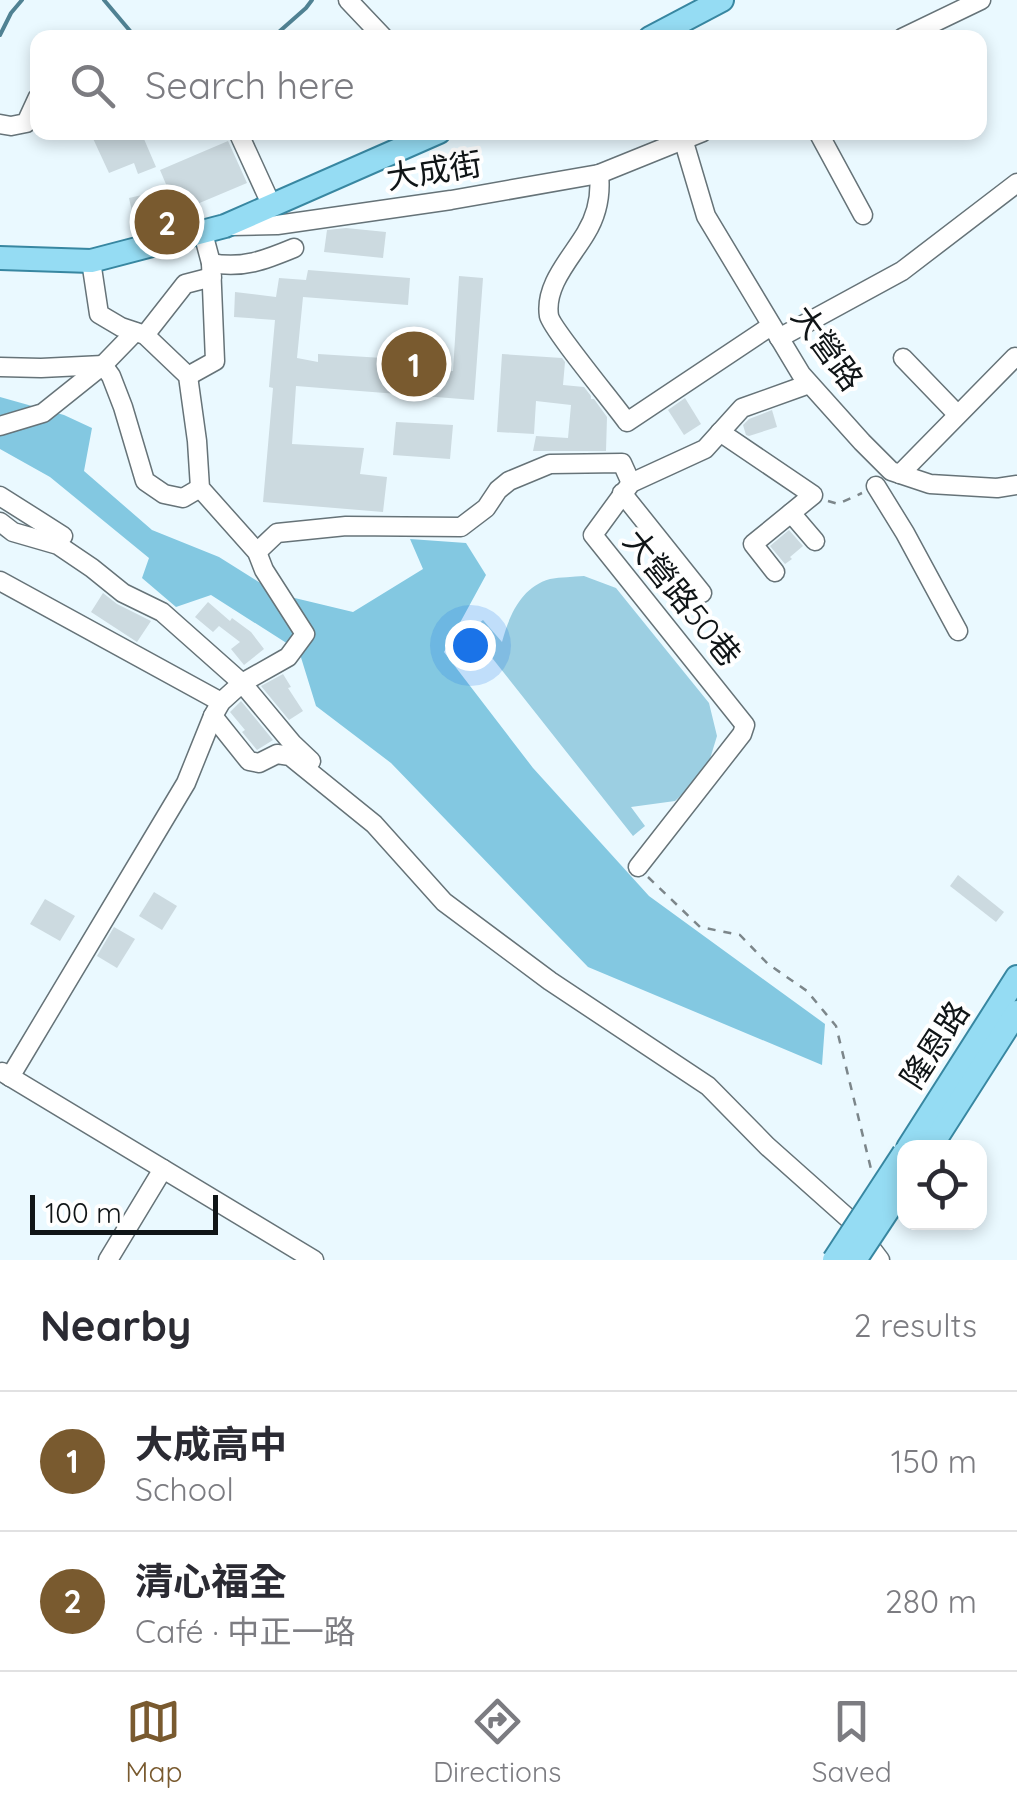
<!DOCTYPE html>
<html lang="en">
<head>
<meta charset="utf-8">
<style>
  body { margin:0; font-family:Quicksand,"Noto Sans TC",sans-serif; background:#f2f2f3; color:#2b2b33 }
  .controls { position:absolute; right:30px; bottom:30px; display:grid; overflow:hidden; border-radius:20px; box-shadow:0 5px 15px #0003 }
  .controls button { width:90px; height:90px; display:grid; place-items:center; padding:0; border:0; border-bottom:2px solid #e1e1e2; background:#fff; color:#2b2b33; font:50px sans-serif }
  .scale { position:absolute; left:30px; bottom:25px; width:188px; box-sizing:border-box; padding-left:10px; border:5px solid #101517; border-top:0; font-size:28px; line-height:35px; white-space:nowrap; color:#101517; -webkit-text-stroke:8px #fff; paint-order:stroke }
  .you { position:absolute; left:470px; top:645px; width:35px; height:35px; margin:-25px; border:8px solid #fff; border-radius:50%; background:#1a73e8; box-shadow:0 0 0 15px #1a73e833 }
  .badge { display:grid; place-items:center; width:65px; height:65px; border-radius:50%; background:#795a2f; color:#fff; font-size:32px; font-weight:700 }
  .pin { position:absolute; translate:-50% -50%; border:5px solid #fff; box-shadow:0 2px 10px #0006 }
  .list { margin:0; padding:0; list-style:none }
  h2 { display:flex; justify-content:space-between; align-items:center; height:130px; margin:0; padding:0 40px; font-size:42px }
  h2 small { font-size:32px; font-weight:400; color:#7c7c81 }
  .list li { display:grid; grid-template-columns:65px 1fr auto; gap:30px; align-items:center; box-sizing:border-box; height:140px; padding:0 40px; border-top:2px solid #e1e1e2 }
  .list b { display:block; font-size:38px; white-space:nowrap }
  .list p { margin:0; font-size:32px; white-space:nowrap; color:#7c7c81 }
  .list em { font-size:32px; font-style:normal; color:#7c7c81 }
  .icon { flex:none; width:55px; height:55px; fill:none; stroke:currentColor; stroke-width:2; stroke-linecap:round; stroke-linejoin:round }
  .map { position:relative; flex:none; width:1017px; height:1260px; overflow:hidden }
  .search { position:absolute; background:#fff; box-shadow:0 5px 15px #0003; left:30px; right:30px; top:30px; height:110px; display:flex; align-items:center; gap:25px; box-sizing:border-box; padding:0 35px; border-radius:20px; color:#7c7c81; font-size:38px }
  .sheet { height:410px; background:#fff }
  nav { display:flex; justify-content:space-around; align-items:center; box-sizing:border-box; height:140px; border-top:2px solid #e1e1e2; background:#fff; font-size:28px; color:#7c7c81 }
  nav a { display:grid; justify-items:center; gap:5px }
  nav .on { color:#795a2f }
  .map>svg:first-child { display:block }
</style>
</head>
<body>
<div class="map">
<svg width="1017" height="1260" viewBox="0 0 1017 1260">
  <rect width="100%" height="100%" fill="#eaf9ff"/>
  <path fill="#9ccfe2" d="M584 576 616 588 709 703 717 736 706 772 675 801 631 807 645 826 633 836 470 630 483 620 502 642C509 616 521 587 550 579 561 577 573 577 584 576Z"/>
  <polygon fill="#83c8e1" points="0,397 64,415 92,428 84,471 152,530 219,557 278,594 353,612 423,569 410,539 466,543 486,575 444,652 533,768 649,896 825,1024 822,1065 588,967 391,763 316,706 299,651 211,595 176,607 142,578 149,558 50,477 0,449"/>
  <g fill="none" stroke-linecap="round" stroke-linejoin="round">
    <g stroke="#508293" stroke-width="4">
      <polyline points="104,0 136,38"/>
      <polyline points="0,35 11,13 22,0"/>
      <polyline points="272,38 306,8 312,0"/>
    </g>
  </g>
  <g fill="#ccdae0">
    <polygon points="90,132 141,132 156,167 138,174 134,163 109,173"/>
    <polygon points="228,141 247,183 171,215 173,224 137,234 129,198 168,189 160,170"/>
    <polygon points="346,228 386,232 383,258 324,252 327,230"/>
    <polygon points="308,270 410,278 408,305 303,297 297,358 318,362 318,354 399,359 399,368 453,371 459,276 483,278 474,400 296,386 292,444 364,448 360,474 387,477 383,512 263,502 273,388 269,387 275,320 234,317 235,292 276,297 279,278 306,280"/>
    <polygon points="502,354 562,358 565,362 563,385 584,387 591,396 591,399 594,399 607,417 606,451 533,451 536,436 568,438 571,405 536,401 534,434 497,432"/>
    <polygon points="685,398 701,424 684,435 668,410"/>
    <polygon points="772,410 777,427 749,436 746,435 743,425 749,419"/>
    <polygon points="396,422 453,425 450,459 393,455"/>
    <polygon points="789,530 803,546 790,557 792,559 785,564 770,546"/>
    <polygon points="103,593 117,604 151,621 137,642 91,612"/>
    <polygon points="208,602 230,621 232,618 251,632 264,649 244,665 231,649 240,642 219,626 213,632 195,617"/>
    <polygon points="283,674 291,687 288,688 303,711 289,720 261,686"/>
    <polygon points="241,701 273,740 257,750 242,732 245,730 230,712"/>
    <polygon points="958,875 1004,912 996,922 950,886"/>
    <polygon points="154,892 177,906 162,930 139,916"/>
    <polygon points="45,899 75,916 60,941 30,924"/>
    <polygon points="114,927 135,939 117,968 97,956"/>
  </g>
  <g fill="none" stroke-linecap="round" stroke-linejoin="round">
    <g stroke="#667378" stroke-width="21">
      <g id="minor">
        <polyline points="348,0 384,38"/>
        <polyline points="902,38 981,0"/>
        <polyline points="0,124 11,126 26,123 38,97"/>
        <polyline points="238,132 271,204"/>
        <polyline points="681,132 706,216 801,374 862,442 891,471 930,484 997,488 1017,485"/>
        <polyline points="818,132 863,215"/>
        <path d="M599 174C601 194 597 215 586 233 572 257 544 285 549 316 552 329 615 405 627 422L771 326"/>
        <polyline points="231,226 277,225 451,200 599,174 703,132"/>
        <path d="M211 263C243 269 265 260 294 248"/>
        <polyline points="145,335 185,284 212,277"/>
        <polyline points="779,338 902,271 1017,183"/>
        <polyline points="903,358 957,414"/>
        <polyline points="0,367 41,368 103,365 111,376 123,407 145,481 164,494 183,498 200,488"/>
        <polyline points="188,376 215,361 211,263 203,233"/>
        <polyline points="0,426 43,413 103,365 135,332"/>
        <polyline points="720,432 813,495 753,544 775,572"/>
        <polyline points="900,474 1015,357"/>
        <polyline points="876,486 905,533 958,631"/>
        <polyline points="622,493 702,593"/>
        <polyline points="0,496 63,536"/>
        <polyline points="791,513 815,541"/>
        <polyline points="0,522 13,532 58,545 92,568 123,593 162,612 242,683 292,743 311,761"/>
        <polyline points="257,552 277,533 346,526 461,527 486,508 498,490 509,481 550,464 622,463 631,483"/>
        <polyline points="0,581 221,702"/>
        <polyline points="213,716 249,761 259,763 277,754 290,756 374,824 444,902 550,981 708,1086 767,1146 849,1219 880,1260"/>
        <polyline points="638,867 742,734 745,725 593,535 631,483 705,449 742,408 809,384"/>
        <polyline points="2,1072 314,1260"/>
        <polyline points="10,1077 186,783 213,716 221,702 242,683 288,657 305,634 264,570 257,552 200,488 197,441 188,376 145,335 121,327 99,314 91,261"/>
        <polyline points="108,1260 163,1169"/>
      </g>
    </g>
    <g stroke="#3887a1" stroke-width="26">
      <g id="major">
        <polyline points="650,38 722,0"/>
        <polyline points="0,258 91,261 225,226 439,132"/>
        <polyline points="908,1148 1017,977"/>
        <polyline points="930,1148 1017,1012"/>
      </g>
    </g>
    <g stroke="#7c868a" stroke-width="2.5" stroke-dasharray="8 8" stroke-linecap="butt">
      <polyline points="828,501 838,504 862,493"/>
      <polyline points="648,877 700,927 740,935 768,964 807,991 836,1026 871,1169 870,1172"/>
    </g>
    <use href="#minor" stroke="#fff" stroke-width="18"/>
    <use href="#major" stroke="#95dcf3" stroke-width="22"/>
    <g stroke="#3887a1" stroke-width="26" stroke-linecap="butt">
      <g id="major-bridge">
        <polyline points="834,1260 904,1153"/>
        <polyline points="855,1260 904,1186"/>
      </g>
    </g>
    <use href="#major-bridge" stroke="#95dcf3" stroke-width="22"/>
  </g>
  <g text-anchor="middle" stroke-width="8" stroke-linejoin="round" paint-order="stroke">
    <g font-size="32" fill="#101517" stroke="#fff">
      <text transform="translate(434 171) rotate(-9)" y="11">大成街</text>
      <text transform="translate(827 348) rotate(54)" y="11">大營路</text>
      <text transform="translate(682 598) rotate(51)" y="11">大營路50巷</text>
      <text transform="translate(935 1045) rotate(-57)" y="11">隆恩路</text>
    </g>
  </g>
</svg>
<div class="controls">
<button><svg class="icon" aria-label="locate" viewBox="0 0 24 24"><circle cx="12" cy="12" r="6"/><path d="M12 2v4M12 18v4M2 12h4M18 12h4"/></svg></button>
</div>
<div class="scale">100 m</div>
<div class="you"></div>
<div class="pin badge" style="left:414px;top:364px">1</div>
<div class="pin badge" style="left:167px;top:222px">2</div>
<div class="search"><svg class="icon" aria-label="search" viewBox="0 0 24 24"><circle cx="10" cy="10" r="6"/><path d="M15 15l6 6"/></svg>Search here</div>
</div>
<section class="sheet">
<h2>Nearby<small>2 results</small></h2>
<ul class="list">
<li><span class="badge">1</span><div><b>大成高中</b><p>School</p></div><em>150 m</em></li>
<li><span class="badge">2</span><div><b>清心福全</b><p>Café · 中正一路</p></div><em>280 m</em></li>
</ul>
</section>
<nav>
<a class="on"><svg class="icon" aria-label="map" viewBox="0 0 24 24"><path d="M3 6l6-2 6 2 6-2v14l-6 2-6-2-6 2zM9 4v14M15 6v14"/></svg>Map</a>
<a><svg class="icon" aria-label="directions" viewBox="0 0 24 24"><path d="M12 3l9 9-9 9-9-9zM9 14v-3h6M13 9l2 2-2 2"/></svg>Directions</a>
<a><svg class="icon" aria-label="saved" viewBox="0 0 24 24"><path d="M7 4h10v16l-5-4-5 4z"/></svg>Saved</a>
</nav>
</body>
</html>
